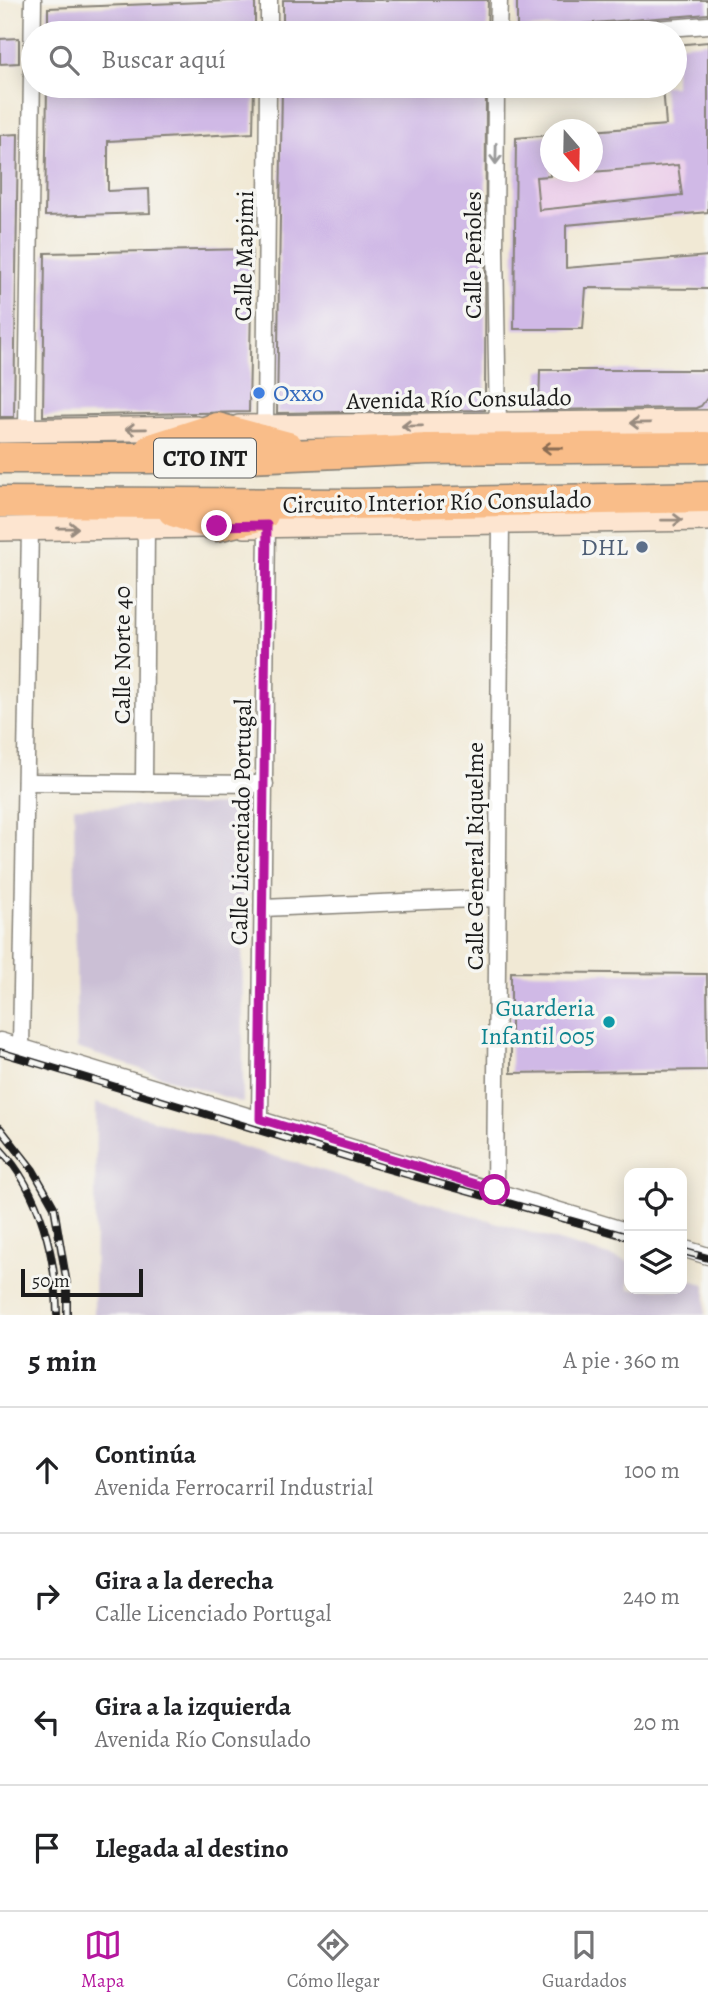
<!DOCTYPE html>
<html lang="es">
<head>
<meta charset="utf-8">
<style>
  body { margin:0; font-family:Alegreya,serif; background:#f2f2f2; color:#202124 }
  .controls { position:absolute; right:21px; bottom:21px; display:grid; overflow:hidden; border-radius:14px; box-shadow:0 4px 18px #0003 }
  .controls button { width:63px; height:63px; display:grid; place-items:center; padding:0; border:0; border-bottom:2px solid #e0e0e0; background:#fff; color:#202124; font:35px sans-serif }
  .compass { position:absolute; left:540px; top:119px; width:63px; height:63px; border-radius:50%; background:#fff; box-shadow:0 4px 18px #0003; rotate:160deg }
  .scale { position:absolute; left:21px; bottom:18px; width:122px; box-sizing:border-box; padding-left:7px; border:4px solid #1c1c1c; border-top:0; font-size:19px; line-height:24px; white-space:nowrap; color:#1c1c1c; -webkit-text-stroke:5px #f6f6f2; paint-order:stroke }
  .stop { position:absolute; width:21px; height:21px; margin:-16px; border:5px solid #b5179e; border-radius:50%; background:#fff }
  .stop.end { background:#b5179e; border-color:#fff; box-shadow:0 2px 7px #0008 }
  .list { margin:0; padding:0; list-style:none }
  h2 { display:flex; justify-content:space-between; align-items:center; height:91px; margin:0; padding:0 28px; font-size:30px }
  h2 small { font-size:23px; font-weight:400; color:#757577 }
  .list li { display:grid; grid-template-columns:46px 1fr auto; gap:21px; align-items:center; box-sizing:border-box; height:126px; padding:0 28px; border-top:2px solid #e0e0e0 }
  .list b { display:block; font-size:26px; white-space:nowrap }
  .list p { margin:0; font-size:23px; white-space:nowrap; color:#757577 }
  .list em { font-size:23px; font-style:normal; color:#757577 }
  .icon { flex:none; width:38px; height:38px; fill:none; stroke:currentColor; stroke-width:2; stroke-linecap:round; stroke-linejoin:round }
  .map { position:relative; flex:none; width:708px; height:1315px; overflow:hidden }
  .search { position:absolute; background:#fff; box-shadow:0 4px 18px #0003; left:21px; right:21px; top:21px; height:77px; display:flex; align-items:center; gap:18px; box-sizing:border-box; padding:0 24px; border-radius:38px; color:#757577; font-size:26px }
  .sheet { height:595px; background:#fff }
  nav { display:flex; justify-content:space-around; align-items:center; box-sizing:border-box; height:98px; border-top:2px solid #e0e0e0; background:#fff; font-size:19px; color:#757577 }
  nav a { display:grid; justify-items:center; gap:4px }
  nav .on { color:#b5179e }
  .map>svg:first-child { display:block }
</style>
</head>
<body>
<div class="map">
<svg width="708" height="1315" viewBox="0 0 708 1315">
  <rect width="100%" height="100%" fill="#f6f6f2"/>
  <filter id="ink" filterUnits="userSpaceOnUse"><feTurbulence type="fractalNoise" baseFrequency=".0143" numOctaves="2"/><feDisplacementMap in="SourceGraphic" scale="14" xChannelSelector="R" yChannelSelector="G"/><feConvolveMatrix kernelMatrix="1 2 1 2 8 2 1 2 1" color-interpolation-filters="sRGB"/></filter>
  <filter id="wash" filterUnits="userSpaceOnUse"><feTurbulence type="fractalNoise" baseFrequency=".00686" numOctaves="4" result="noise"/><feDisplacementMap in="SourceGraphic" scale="28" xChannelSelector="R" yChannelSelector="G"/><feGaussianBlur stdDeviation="1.57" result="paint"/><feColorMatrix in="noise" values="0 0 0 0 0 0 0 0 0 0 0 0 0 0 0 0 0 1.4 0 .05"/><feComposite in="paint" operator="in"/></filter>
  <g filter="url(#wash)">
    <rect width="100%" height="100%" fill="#f1e9d5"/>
    <polygon fill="#ecd1ea" points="708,163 708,213 515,231 515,179"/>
    <g fill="#cbbfd5">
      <polygon points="242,805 243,1103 77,1048 74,807"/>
      <polygon points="96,1103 629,1262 629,1289 682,1289 682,1277 706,1285 705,1315 94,1315"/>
    </g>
    <g id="blocks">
      <g fill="#d0b9e6">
        <polygon points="255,0 255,33 48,33 48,8"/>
        <polygon points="283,0 488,0 487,33 283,33"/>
        <polygon points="517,0 708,0 708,14 517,29"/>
        <polygon points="19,38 19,63 0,64 0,39"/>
        <polygon points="708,42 708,212 566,225 566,268 708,256 708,289 586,288 583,329 514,329 516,138 550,135 550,176 536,177 539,210 682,195 678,165 592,172 592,131 666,125 663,86 675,86 675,45"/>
        <polygon points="47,86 254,86 253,133 108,141 108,191 149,189 150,213 45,216"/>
        <polygon points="282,86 486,86 485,410 277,413"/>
        <polygon points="18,134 14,417 0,417 0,135"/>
        <polygon points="252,249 249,412 43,416 45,253"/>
        <polygon points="540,370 708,370 708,397 701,406 696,408 539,410"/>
        <polygon points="511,972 707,974 708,1070 511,1073"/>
      </g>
    </g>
  </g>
  <g filter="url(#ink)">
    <use href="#blocks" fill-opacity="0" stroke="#868278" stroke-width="2"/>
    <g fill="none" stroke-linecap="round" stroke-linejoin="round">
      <g stroke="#868278" stroke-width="19">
        <g id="street">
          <polyline points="269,33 269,0"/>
          <polyline points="498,33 499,0"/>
          <polyline points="602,33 708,25"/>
          <polyline points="496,86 495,248 498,425"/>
          <polyline points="265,427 268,86"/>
          <polyline points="27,430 33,0"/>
          <polyline points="26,782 265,784"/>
          <polyline points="144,783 146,527"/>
          <polyline points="263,908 497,898"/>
          <polyline points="0,1041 629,1232"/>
          <polyline points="21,1047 30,528"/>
          <polyline points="260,1119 267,525"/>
          <polyline points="495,1190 501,522"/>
          <polyline points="682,1248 708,1256"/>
        </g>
      </g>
      <g stroke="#868278" stroke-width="26">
        <g id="secondary">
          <polyline points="239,427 708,422"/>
          <polyline points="0,431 197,428"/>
          <polyline points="245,526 708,519"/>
          <polyline points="0,529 203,526"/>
        </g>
      </g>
      <g stroke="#868278" stroke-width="33">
        <g id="highway">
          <polyline points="151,449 217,428 288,447"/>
          <polyline points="0,458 226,458 428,449 706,447"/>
          <polyline points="0,502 354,504 707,497"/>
          <polyline points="173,511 217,526 263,515"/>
        </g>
      </g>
      <use href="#street" stroke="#fff" stroke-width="16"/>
      <use href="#secondary" stroke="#fde5d0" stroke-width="23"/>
      <use href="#highway" stroke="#f9bd89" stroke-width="30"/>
      <g stroke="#1c1c1c" stroke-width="8">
        <g id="rail">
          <polyline points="0,1052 381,1167 629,1237"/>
          <polyline points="0,1128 33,1170 54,1207 67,1284 67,1315"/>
          <path d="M0 1149C41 1192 56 1257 57 1314"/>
          <polyline points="682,1251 708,1258"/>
        </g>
      </g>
      <use href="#rail" stroke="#f6f6f2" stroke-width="5" stroke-dasharray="16" stroke-linecap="butt"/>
    </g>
    <defs><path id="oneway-shaft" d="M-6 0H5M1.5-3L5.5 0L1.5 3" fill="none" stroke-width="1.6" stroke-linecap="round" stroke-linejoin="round" transform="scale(1.75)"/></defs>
    <use stroke="#999" href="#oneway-shaft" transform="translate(496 154) rotate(91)"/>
    <g stroke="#988b7f">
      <use href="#oneway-shaft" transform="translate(640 423) rotate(179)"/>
      <use href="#oneway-shaft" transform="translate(412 426) rotate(179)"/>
      <use href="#oneway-shaft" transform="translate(136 429) rotate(179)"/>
      <use href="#oneway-shaft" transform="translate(672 520) rotate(-1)"/>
      <use href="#oneway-shaft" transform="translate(68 528) rotate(-1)"/>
    </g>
    <use stroke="#8a6c52" href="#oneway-shaft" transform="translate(552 448) rotate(180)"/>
  </g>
  <g fill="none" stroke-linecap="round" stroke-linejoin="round" filter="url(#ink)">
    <polyline stroke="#b5179e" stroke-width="9" points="217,526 267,525 260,1119 495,1190"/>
  </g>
  <circle fill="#3f7fe0" stroke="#f6f6f2" stroke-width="2.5" cx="259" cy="393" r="7"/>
  <circle fill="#5c6f8a" stroke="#f6f6f2" stroke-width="2.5" cx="642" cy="547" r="7"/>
  <circle fill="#0f9aa8" stroke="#f6f6f2" stroke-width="2.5" cx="609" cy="1022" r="7"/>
  <g text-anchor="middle" stroke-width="7" stroke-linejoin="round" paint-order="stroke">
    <rect fill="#f6f6f2" stroke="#5d5d5c" stroke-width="2" x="154" y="438.5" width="102" height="39" rx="5"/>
    <g font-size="23" font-weight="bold" fill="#1c1c1c">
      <text x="205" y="466">CTO INT</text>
    </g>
    <g font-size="24" fill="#1c1c1c" stroke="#f6f6f2">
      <text transform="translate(473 255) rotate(-90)" y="8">Calle Peñoles</text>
      <text transform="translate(244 256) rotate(-89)" y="8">Calle Mapimi</text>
      <text transform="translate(459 399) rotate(-1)" y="8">Avenida Río Consulado</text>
      <text transform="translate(437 502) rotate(-1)" y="8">Circuito Interior Río Consulado</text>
      <text transform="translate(122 655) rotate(-90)" y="8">Calle Norte 40</text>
      <text transform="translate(241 822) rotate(-89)" y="8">Calle Licenciado Portugal</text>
      <text transform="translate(475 856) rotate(-90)" y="8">Calle General Riquelme</text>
    </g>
    <g font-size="24" fill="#366cbe" stroke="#f6f6f2" text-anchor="start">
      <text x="273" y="401">Oxxo</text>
    </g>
    <g font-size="24" fill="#4e5e75" stroke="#f6f6f2" text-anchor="end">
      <text x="628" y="555">DHL</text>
    </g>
    <g font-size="24" fill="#0d838f" stroke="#f6f6f2" text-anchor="end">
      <text x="595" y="1016">Guarderia<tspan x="595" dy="28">Infantil 005</tspan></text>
    </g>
  </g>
</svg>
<div class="controls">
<button><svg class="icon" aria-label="locate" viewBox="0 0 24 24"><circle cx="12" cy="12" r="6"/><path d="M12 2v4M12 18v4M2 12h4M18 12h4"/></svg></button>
<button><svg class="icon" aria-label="layers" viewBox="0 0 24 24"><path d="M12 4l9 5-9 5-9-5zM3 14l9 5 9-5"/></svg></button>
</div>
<svg class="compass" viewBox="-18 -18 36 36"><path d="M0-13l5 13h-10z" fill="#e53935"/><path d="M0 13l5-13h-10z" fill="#757577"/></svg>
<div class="scale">50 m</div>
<div class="stop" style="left:495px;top:1190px"></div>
<div class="stop end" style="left:217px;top:526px"></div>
<div class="search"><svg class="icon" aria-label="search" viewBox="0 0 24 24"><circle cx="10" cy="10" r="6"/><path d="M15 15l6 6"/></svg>Buscar aquí</div>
</div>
<section class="sheet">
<h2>5 min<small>A pie · 360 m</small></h2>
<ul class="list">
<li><svg class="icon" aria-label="ahead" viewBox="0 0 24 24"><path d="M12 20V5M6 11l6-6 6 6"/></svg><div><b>Continúa</b><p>Avenida Ferrocarril Industrial</p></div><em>100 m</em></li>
<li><svg class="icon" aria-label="right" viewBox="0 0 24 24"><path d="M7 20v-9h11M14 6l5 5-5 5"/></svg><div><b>Gira a la derecha</b><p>Calle Licenciado Portugal</p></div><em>240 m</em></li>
<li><svg class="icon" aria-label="left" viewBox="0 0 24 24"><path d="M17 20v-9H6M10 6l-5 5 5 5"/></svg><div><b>Gira a la izquierda</b><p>Avenida Río Consulado</p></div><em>20 m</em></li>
<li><svg class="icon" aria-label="arrive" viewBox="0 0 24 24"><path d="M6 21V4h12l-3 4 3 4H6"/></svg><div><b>Llegada al destino</b></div></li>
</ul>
</section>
<nav>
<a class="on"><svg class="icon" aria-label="map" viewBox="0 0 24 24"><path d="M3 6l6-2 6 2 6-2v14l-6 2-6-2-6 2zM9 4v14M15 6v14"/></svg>Mapa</a>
<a><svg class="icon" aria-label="directions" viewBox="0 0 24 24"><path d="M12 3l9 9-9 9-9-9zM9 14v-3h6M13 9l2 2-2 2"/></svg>Cómo llegar</a>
<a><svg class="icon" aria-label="saved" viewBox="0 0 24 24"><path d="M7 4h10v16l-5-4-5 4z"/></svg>Guardados</a>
</nav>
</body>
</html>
